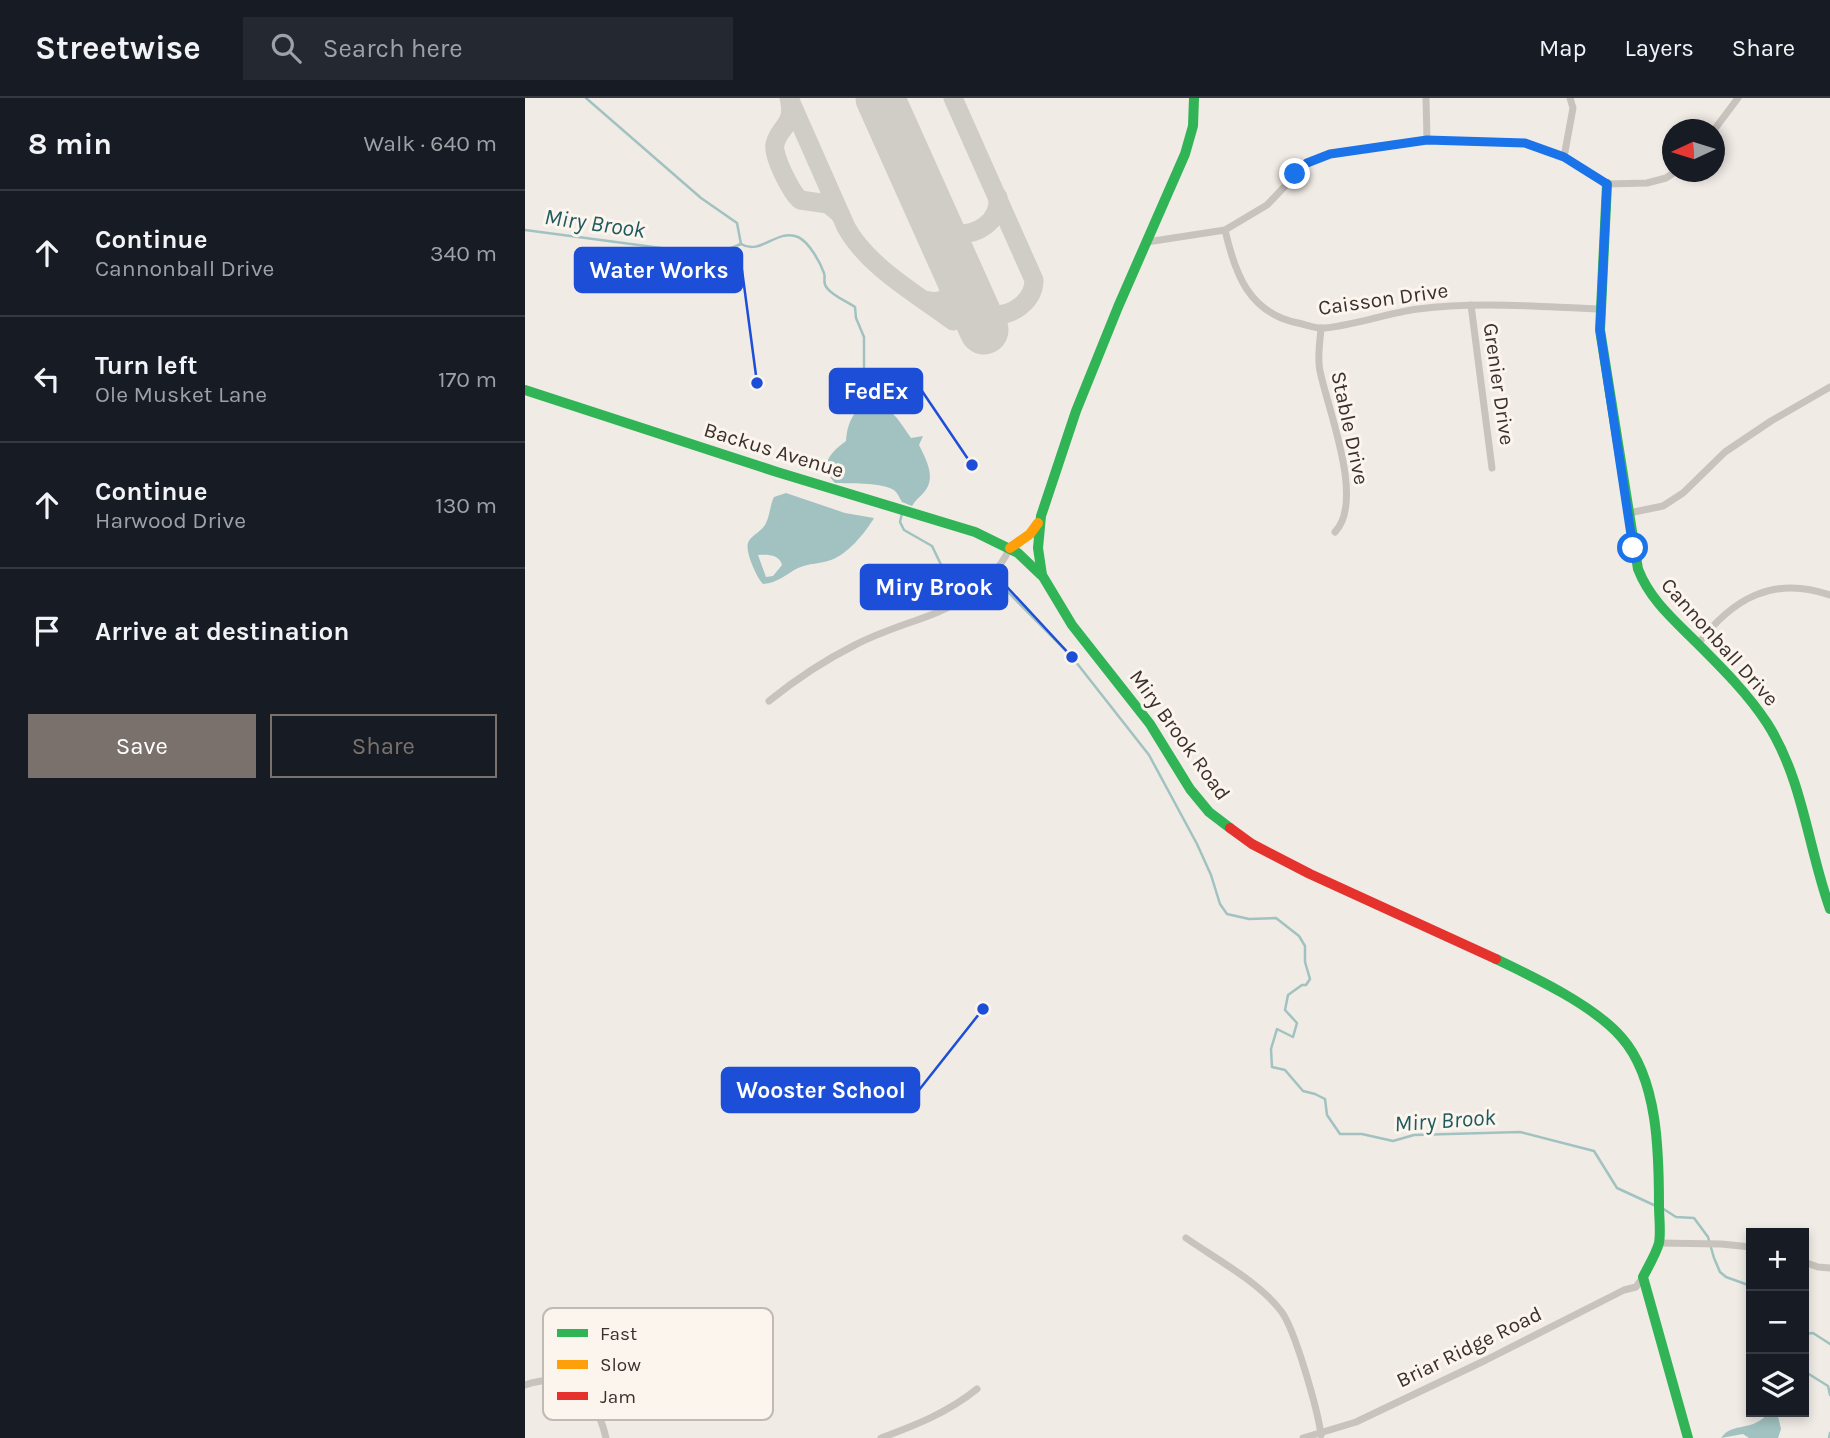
<!DOCTYPE html>
<html lang="en">
<head>
<meta charset="utf-8">
<style>
  body { margin:0; font-family:Karla,sans-serif; background:#242831; color:#f1f3f6 }
  .controls { position:absolute; right:21px; bottom:21px; display:grid; overflow:hidden; border-radius:0px; box-shadow:0 4px 10px #0003 }
  .controls button { width:63px; height:63px; display:grid; place-items:center; padding:0; border:0; border-bottom:2px solid #363941; background:#171b24; color:#f1f3f6; font:35px sans-serif }
  .compass { position:absolute; left:1137px; top:21px; width:63px; height:63px; border-radius:50%; background:#171b24; box-shadow:0 4px 10px #0003; rotate:266deg }
  .stop { position:absolute; width:21px; height:21px; margin:-16px; border:5px solid #1a73e8; border-radius:50%; background:#fff }
  .stop.end { background:#1a73e8; border-color:#fff; box-shadow:0 2px 7px #0008 }
  .list { margin:0; padding:0; list-style:none }
  h2 { display:flex; justify-content:space-between; align-items:center; height:91px; margin:0; padding:0 28px; font-size:30px }
  h2 small { font-size:23px; font-weight:400; color:#9ea1a6 }
  .list li { display:grid; grid-template-columns:46px 1fr auto; gap:21px; align-items:center; box-sizing:border-box; height:126px; padding:0 28px; border-top:2px solid #363941 }
  .list b { display:block; font-size:26px; white-space:nowrap }
  .list p { margin:0; font-size:23px; white-space:nowrap; color:#9ea1a6 }
  .list em { font-size:23px; font-style:normal; color:#9ea1a6 }
  .actions { display:flex; gap:14px; padding:21px 28px }
  .actions a { flex:1; padding:16px 0; border:2px solid #7a716c; border-radius:0px; text-align:center; font-size:24px; color:#7a716c }
  .actions .main { background:#7a716c; color:#fff }
  .icon { flex:none; width:38px; height:38px; fill:none; stroke:currentColor; stroke-width:2; stroke-linecap:round; stroke-linejoin:round }
  .map { position:relative; flex:none; width:1305px; height:1340px; overflow:hidden }
  header { display:flex; align-items:center; gap:42px; box-sizing:border-box; height:98px; padding:0 35px; background:#171b24; border-bottom:2px solid #363941 }
  header strong { font-size:33px }
  nav { display:flex; gap:38px; margin-inline-start:auto; font-size:24px }
  .search { width:490px; height:63px; background:#242831; display:flex; align-items:center; gap:18px; box-sizing:border-box; padding:0 24px; border-radius:0px; color:#9ea1a6; font-size:26px }
  main { display:flex }
  aside { flex:1; background:#171b24 }
  .map>svg:first-child { display:block }
</style>
</head>
<body>
<header>
<strong>Streetwise</strong>
<div class="search"><svg class="icon" aria-label="search" viewBox="0 0 24 24"><circle cx="10" cy="10" r="6"/><path d="M15 15l6 6"/></svg>Search here</div>
<nav><a>Map</a><a>Layers</a><a>Share</a></nav>
</header>
<main>
<aside>
<h2>8 min<small>Walk · 640 m</small></h2>
<ul class="list">
<li><svg class="icon" aria-label="ahead" viewBox="0 0 24 24"><path d="M12 20V5M6 11l6-6 6 6"/></svg><div><b>Continue</b><p>Cannonball Drive</p></div><em>340 m</em></li>
<li><svg class="icon" aria-label="left" viewBox="0 0 24 24"><path d="M17 20v-9H6M10 6l-5 5 5 5"/></svg><div><b>Turn left</b><p>Ole Musket Lane</p></div><em>170 m</em></li>
<li><svg class="icon" aria-label="ahead" viewBox="0 0 24 24"><path d="M12 20V5M6 11l6-6 6 6"/></svg><div><b>Continue</b><p>Harwood Drive</p></div><em>130 m</em></li>
<li><svg class="icon" aria-label="arrive" viewBox="0 0 24 24"><path d="M6 21V4h12l-3 4 3 4H6"/></svg><div><b>Arrive at destination</b></div></li>
</ul>
<div class="actions"><a class="main">Save</a><a>Share</a></div>
</aside>
<div class="map">
<svg width="1305" height="1340" viewBox="0 0 1305 1340">
  <rect width="100%" height="100%" fill="#f0ebe5"/>
  <g fill="#a1c2c1" fill-rule="evenodd">
    <path d="M339 304C368 309 370 317 386 340L398 338 394 347C400 359 410 377 402 390 398 397 391 401 387 408L377 404C374 399 372 393 367 391 352 384 326 386 310 385 293 367 305 355 321 343 322 327 327 316 339 304Z"/>
    <path d="M261 395 320 415 349 420C340 435 323 456 306 462 295 466 284 465 273 470 261 476 253 485 238 486 232 480 220 454 223 445 225 438 237 434 241 425 245 417 245 407 249 399ZM233 457C243 456 255 457 257 467L248 478 241 479Z"/>
    <path d="M1244 1314H1252L1256 1331 1253 1340H1224L1218 1336 1196 1340C1208 1323 1228 1335 1244 1314Z"/>
  </g>
  <g fill="none" stroke-linecap="round" stroke-linejoin="round">
    <g stroke="#a1c2c1" stroke-width="2.5">
      <path d="M61 0 176 100 212 125 216 146C236 158 252 130 273 139 284 144 295 164 299 175 301 180 297 185 302 190 308 198 321 203 330 209L331 220 339 239V305"/>
      <polyline points="0,132 189,157 216,146"/>
      <polyline points="377,415 375,424 379,432 407,448 420,475 447,491"/>
      <polyline points="453,495 456,497 469,487 482,493 547,559 624,657 672,746 686,777 695,806 702,816 724,821 751,820 774,838 780,848 780,864 785,881 781,887 777,887 763,897 760,912 772,925 768,939 752,931 746,951 747,969 760,972 778,993 790,996 800,1001 802,1017 815,1036 837,1036 868,1043 889,1037 995,1034 1069,1053 1092,1090 1131,1108"/>
      <polyline points="1137,1110 1151,1119 1169,1120 1183,1139 1189,1160 1195,1174 1201,1179 1226,1188"/>
      <polyline points="1279,1236 1288,1235 1305,1246"/>
      <polyline points="1279,1273 1303,1288 1305,1297"/>
      <polyline points="1304,1340 1305,1335"/>
    </g>
    <g stroke="#d0ccc6" stroke-width="19">
      <path d="M264 0 321 129C343 169 392 196 428 223"/>
      <path d="M428 0 509 182C509 203 486 220 466 216 458 215 453 210 447 205"/>
      <path d="M265 5C269 27 254 29 250 46 247 57 266 94 275 102L303 106 315 116"/>
      <path d="M410 123 428 136C452 138 475 124 473 99"/>
      <path d="M400 202C425 210 433 187 430 167"/>
    </g>
    <polyline stroke="#d0ccc6" stroke-width="49" points="355,0 459,232"/>
    <g stroke="#c9c3be" stroke-width="7">
      <polyline points="1189,32 1213,0"/>
      <polyline points="902,42 1000,45 1039,59 1082,86 1122,85 1141,80 1150,74"/>
      <polyline points="1039,59 1048,10 1045,0"/>
      <path d="M700 132C710 176 724 215 773 225 782 227 791 231 799 230 831 227 862 215 893 211 954 203 1014 209 1075 211"/>
      <polyline points="622,144 700,132 742,107 782,65 805,56 902,42 901,0"/>
      <polyline points="946,207 967,370"/>
      <path d="M796 230C795 244 792 260 795 273 803 312 840 403 810 434"/>
      <polyline points="1104,415 1138,408 1158,395 1200,354 1246,323 1305,289"/>
      <path d="M1173 546C1207 501 1248 477 1305 497"/>
      <path d="M244 603C270 582 300 562 330 547 389 516 451 518 485 450"/>
      <path d="M661 1140C691 1161 734 1184 756 1213 770 1231 793 1313 796 1337"/>
      <polyline points="1134,1145 1196,1146 1226,1149"/>
      <polyline points="1279,1164 1293,1169 1305,1170"/>
      <path d="M0 1287C46 1271 71 1297 81 1340"/>
      <path d="M356 1340C391 1327 422 1315 452 1291"/>
      <polyline points="778,1340 831,1324 961,1262 1099,1192 1111,1189 1118,1179"/>
    </g>
    <g stroke="#30b455" stroke-width="10">
      <polyline points="669,0 668,28 660,56 593,209 551,313 516,418 513,450 517,477 547,527 625,626 665,691 684,714 705,730"/>
      <path d="M1082 86 1075 232 1113 471C1125 502 1149 522 1172 545 1197 570 1223 596 1242 625 1278 681 1283 750 1305 811"/>
      <polyline points="0,292 252,374 450,434 493,455 516,477"/>
      <path d="M971 861C1009 879 1070 908 1097 940 1133 981 1134 1055 1134 1108 1134 1119 1136 1134 1134 1145 1131 1156 1123 1169 1118 1179L1163 1340"/>
    </g>
    <polyline stroke="#ff9f0a" stroke-width="10" points="485,450 505,436 513,425"/>
    <polyline stroke="#e5322d" stroke-width="10" points="705,730 727,746 785,776 971,861"/>
  </g>
  <g fill="none" stroke-linecap="round" stroke-linejoin="round">
    <polyline stroke="#1a73e8" stroke-width="9" points="770,76 782,65 805,56 902,42 1000,45 1039,59 1082,86 1075,232 1108,450"/>
  </g>
  <g text-anchor="middle" stroke-width="6" stroke-linejoin="round" paint-order="stroke">
    <g font-size="21" fill="#3b302b" stroke="#fbf5ee">
      <text transform="translate(858 201) rotate(-8)" y="7">Caisson Drive</text>
      <text transform="translate(974 286) rotate(82)" y="7">Grenier Drive</text>
      <text transform="translate(825 330) rotate(78)" y="7">Stable Drive</text>
      <text transform="translate(249 352) rotate(17)" y="7">Backus Avenue</text>
      <text transform="translate(1195 544) rotate(48)" y="7">Cannonball Drive</text>
      <text transform="translate(655 637) rotate(54)" y="7">Miry Brook Road</text>
      <text transform="translate(944 1249) rotate(-26)" y="7">Briar Ridge Road</text>
    </g>
    <g font-size="23" font-style="italic" fill="#1f5a5e" stroke="#fbf5ee">
      <text transform="translate(70 125) rotate(8)" y="8">Miry Brook</text>
      <text transform="translate(920 1022) rotate(-4)" y="8">Miry Brook</text>
    </g>
  </g>
  <rect x="18" y="1210" width="230" height="112" rx="10" fill="#fbf5ee" stroke="#c1bab4" stroke-width="2"/>
  <rect x="32" y="1231" width="31" height="8" fill="#30b455"/>
  <rect x="32" y="1262" width="31" height="9" fill="#ff9f0a"/>
  <rect x="32" y="1294" width="31" height="8" fill="#e5322d"/>
  <g font-size="19" fill="#3b302b">
    <text x="75" y="1242">Fast</text>
    <text x="75" y="1273">Slow</text>
    <text x="75" y="1305">Jam</text>
  </g>
  <path fill="none" stroke="#1d4ed8" stroke-width="2.5" d="M232 285L217 172M447 367L397 293M547 559L482 489M458 911L394 992"/>
  <g fill="#1d4ed8" stroke="#fbf5ee" stroke-width="2.5">
    <circle cx="232" cy="285" r="7"/>
    <circle cx="447" cy="367" r="7"/>
    <circle cx="547" cy="559" r="7"/>
    <circle cx="458" cy="911" r="7"/>
  </g>
  <g fill="#1d4ed8" stroke="#1d4ed8" stroke-width="2.5">
    <rect x="50" y="150" width="167" height="44" rx="7"/>
    <rect x="305" y="271" width="92" height="44" rx="7"/>
    <rect x="336" y="467" width="146" height="44" rx="7"/>
    <rect x="197" y="970" width="197" height="44" rx="7"/>
  </g>
  <g font-size="23" text-anchor="middle" font-weight="bold" fill="#fff">
    <text x="134" y="180">Water Works</text>
    <text x="351" y="301">FedEx</text>
    <text x="409" y="497">Miry Brook</text>
    <text x="296" y="1000">Wooster School</text>
  </g>
</svg>
<div class="controls">
<button>+</button>
<button>−</button>
<button><svg class="icon" aria-label="layers" viewBox="0 0 24 24"><path d="M12 4l9 5-9 5-9-5zM3 14l9 5 9-5"/></svg></button>
</div>
<svg class="compass" viewBox="-18 -18 36 36"><path d="M0-13l5 13h-10z" fill="#e53935"/><path d="M0 13l5-13h-10z" fill="#9ea1a6"/></svg>
<div class="stop" style="left:1108px;top:450px"></div>
<div class="stop end" style="left:770px;top:76px"></div>
</div>
</main>
</body>
</html>
